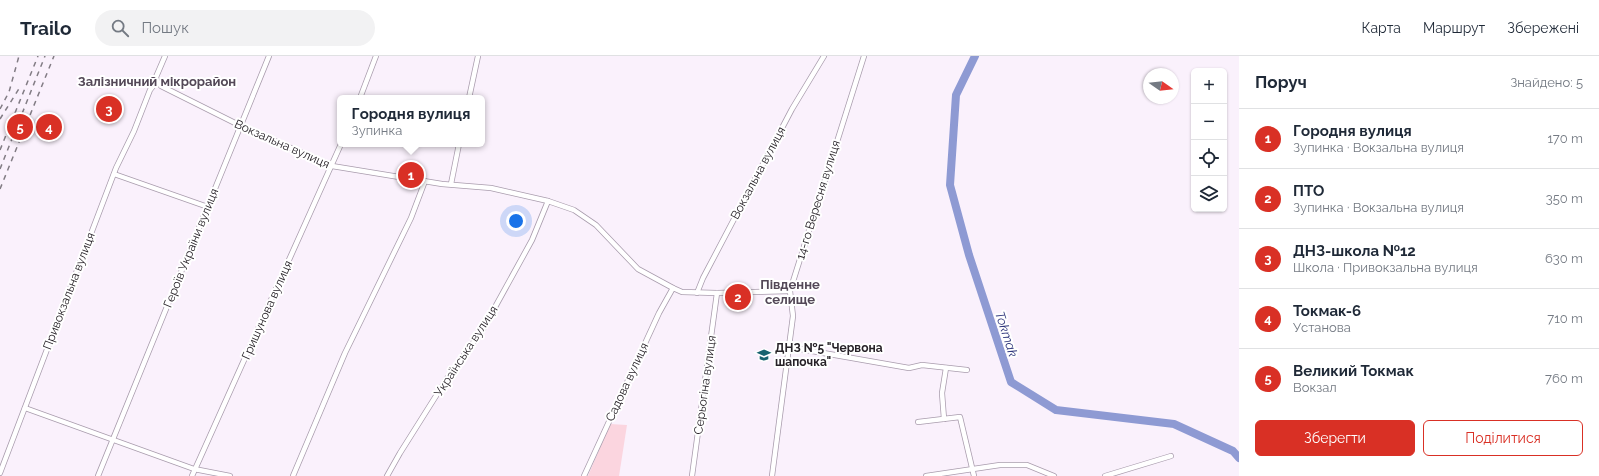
<!DOCTYPE html>
<html lang="uk">
<head>
<meta charset="utf-8">
<style>
  body { margin:0; font-family:Raleway,sans-serif; background:#f2f2f3; color:#1f2937 }
  .controls { position:absolute; right:12px; top:12px; display:grid; overflow:hidden; border-radius:6px; box-shadow:0 1px 3px #0004 }
  .controls button { width:36px; height:36px; display:grid; place-items:center; padding:0; border:0; border-bottom:1px solid #e0e1e3; background:#fff; color:#1f2937; font:20px sans-serif }
  .compass { position:absolute; left:1143px; top:12px; width:36px; height:36px; border-radius:50%; background:#fff; box-shadow:0 1px 3px #0004; rotate:104deg }
  .you { position:absolute; left:516px; top:165px; width:14px; height:14px; margin:-10px; border:3px solid #fff; border-radius:50%; background:#1a73e8; box-shadow:0 0 0 6px #1a73e833 }
  .badge { display:grid; place-items:center; width:26px; height:26px; border-radius:50%; background:#d93025; color:#fff; font-size:13px; font-weight:700 }
  .pin { position:absolute; translate:-50% -50%; border:2px solid #fff; box-shadow:0 1px 4px #0006 }
  .popup { position:absolute; left:337px; top:39px; width:148px; height:52px; box-sizing:border-box; display:grid; place-content:center; border-radius:6px; background:#fff; filter:drop-shadow(0 1px 3px #0005); font-size:13px; white-space:nowrap; color:#747a83 }
  .popup b { font-size:15px; color:#1f2937 }
  .popup::after { content:''; position:absolute; left:50%; top:100%; margin-left:-8px; border:8px solid transparent; border-top-color:#fff }
  .list { margin:0; padding:0; list-style:none }
  h2 { display:flex; justify-content:space-between; align-items:center; height:52px; margin:0; padding:0 16px; font-size:17px }
  h2 small { font-size:13px; font-weight:400; color:#747a83 }
  .list li { display:grid; grid-template-columns:26px 1fr auto; gap:12px; align-items:center; box-sizing:border-box; height:60px; padding:0 16px; border-top:1px solid #e0e1e3 }
  .list b { display:block; font-size:15px; white-space:nowrap }
  .list p { margin:0; font-size:13px; white-space:nowrap; color:#747a83 }
  .list em { font-size:13px; font-style:normal; color:#747a83 }
  .actions { display:flex; gap:8px; padding:12px 16px }
  .actions a { flex:1; padding:9px 0; border:1px solid #d93025; border-radius:6px; text-align:center; font-size:14px; color:#d93025 }
  .actions .main { background:#d93025; color:#fff }
  .icon { flex:none; width:22px; height:22px; fill:none; stroke:currentColor; stroke-width:2; stroke-linecap:round; stroke-linejoin:round }
  .map { position:relative; flex:none; width:1239px; height:420px; overflow:hidden }
  header { display:flex; align-items:center; gap:24px; box-sizing:border-box; height:56px; padding:0 20px; background:#fff; border-bottom:1px solid #e0e1e3 }
  header strong { font-size:19px }
  nav { display:flex; gap:22px; margin-inline-start:auto; font-size:14px }
  .search { width:280px; height:36px; background:#f2f2f3; display:flex; align-items:center; gap:10px; box-sizing:border-box; padding:0 14px; border-radius:22px; color:#747a83; font-size:15px }
  main { display:flex }
  aside { flex:1; background:#fff }
  .map>svg:first-child { display:block }
</style>
</head>
<body>
<header>
<strong>Trailo</strong>
<div class="search"><svg class="icon" aria-label="search" viewBox="0 0 24 24"><circle cx="10" cy="10" r="6"/><path d="M15 15l6 6"/></svg>Пошук</div>
<nav><a>Карта</a><a>Маршрут</a><a>Збережені</a></nav>
</header>
<main>
<div class="map">
<svg width="1239" height="420" viewBox="0 0 1239 420">
  <rect width="100%" height="100%" fill="#faf1fc"/>
  <polygon fill="#fbd5df" points="610,368 627,369 619,420 588,420"/>
  <g fill="none" stroke-linecap="round" stroke-linejoin="round">
    <polyline stroke="#8e9ad3" stroke-width="8" points="975,0 956,39 950,129 969,199 1011,326 1056,354 1174,368 1233,395 1239,402"/>
    <g stroke="#a99cad" stroke-width="6">
      <g id="minor">
        <polyline points="157,25 161,30 241,70 332,110 442,128 491,132 548,145 574,154 596,169 638,213 673,232 682,236 717,237 790,235"/>
        <polyline points="360,42 376,0"/>
        <polyline points="469,42 478,0"/>
        <polyline points="114,118 208,151"/>
        <polyline points="451,128 459,88"/>
        <polyline points="697,237 703,222 792,53 824,0"/>
        <polyline points="789,291 909,312 922,309 967,314"/>
        <polyline points="25,352 194,413 230,420"/>
        <polyline points="944,363 942,337 946,312"/>
        <polyline points="918,366 960,361 974,420"/>
        <polyline points="0,417 116,112 134,75 150,34 157,25 156,21 165,0"/>
        <polyline points="98,420 269,0"/>
        <polyline points="192,420 341,88"/>
        <polyline points="293,420 345,297 411,162 425,125"/>
        <polyline points="387,420 400,397 446,324 483,273 532,184 548,145"/>
        <polyline points="584,420 659,257 673,232"/>
        <polyline points="692,420 717,237"/>
        <polyline points="772,420 793,260 790,235 864,0"/>
        <polyline points="926,420 1000,409 1027,409 1054,420"/>
        <polyline points="1105,420 1171,400"/>
      </g>
    </g>
    <use href="#minor" stroke="#fff" stroke-width="4.5"/>
    <g stroke="#827c84" stroke-width="1.5" stroke-dasharray="5 5" stroke-linecap="butt">
      <polyline points="0,53 9,36 19,0"/>
      <polyline points="0,63 20,31"/>
      <polyline points="0,94 38,0"/>
      <polyline points="0,113 45,0"/>
      <polyline points="0,133 54,0"/>
    </g>
  </g>
  <defs>
    <g id="school-bare" transform="scale(1.08)"><path d="M0-5L7-2L0 1L-7-2ZM-4 1L0 2.5L4 1V4Q0 6-4 4Z" fill="#18636f" stroke="#fff" stroke-width="2.5" paint-order="stroke"/></g>
  </defs>
  <g fill-rule="evenodd">
    <use href="#school-bare" x="764" y="299"/>
  </g>
  <g text-anchor="middle" stroke-width="4" stroke-linejoin="round" paint-order="stroke">
    <g font-size="12" fill="#272228" stroke="#fff">
      <text transform="translate(282 88) rotate(24)" y="4">Вокзальна вулиця</text>
      <text transform="translate(758 117) rotate(-62)" y="4">Вокзальна вулиця</text>
      <text transform="translate(818 144) rotate(-73)" y="4">14-го Вересня вулиця</text>
      <text transform="translate(191 192) rotate(-68)" y="4">Героїв України вулиця</text>
      <text transform="translate(69 235) rotate(-69)" y="4">Привокзальна вулиця</text>
      <text transform="translate(267 254) rotate(-66)" y="4">Гришунова вулиця</text>
      <text transform="translate(466 295) rotate(-57)" y="4">Українська вулиця</text>
      <text transform="translate(627 326) rotate(-65)" y="4">Садова вулиця</text>
      <text transform="translate(705 329) rotate(-82)" y="4">Серьогіна вулиця</text>
    </g>
    <g font-size="12" font-weight="bold" fill="#272228" stroke="#fff" text-anchor="start">
      <text x="775" y="296">ДНЗ №5 "Червона<tspan x="775" dy="14">шапочка"</tspan></text>
    </g>
    <g font-size="13" font-weight="bold" fill="#534857" stroke="#fff">
      <text x="157" y="30">Залізничний мікрорайон</text>
      <text x="790" y="233">Південне<tspan x="790" dy="15">селище</tspan></text>
    </g>
    <g font-size="13" font-style="italic" fill="#31387d" stroke="#fff">
      <text transform="translate(1007 278) rotate(72)" y="5">Tokmak</text>
    </g>
  </g>
</svg>
<div class="controls">
<button>+</button>
<button>−</button>
<button><svg class="icon" aria-label="locate" viewBox="0 0 24 24"><circle cx="12" cy="12" r="6"/><path d="M12 2v4M12 18v4M2 12h4M18 12h4"/></svg></button>
<button><svg class="icon" aria-label="layers" viewBox="0 0 24 24"><path d="M12 4l9 5-9 5-9-5zM3 14l9 5 9-5"/></svg></button>
</div>
<svg class="compass" viewBox="-18 -18 36 36"><path d="M0-13l5 13h-10z" fill="#e53935"/><path d="M0 13l5-13h-10z" fill="#747a83"/></svg>
<div class="you"></div>
<div class="pin badge" style="left:411px;top:119px">1</div>
<div class="popup"><b>Городня вулиця</b>Зупинка</div>
<div class="pin badge" style="left:738px;top:241px">2</div>
<div class="pin badge" style="left:109px;top:53px">3</div>
<div class="pin badge" style="left:49px;top:71px">4</div>
<div class="pin badge" style="left:20px;top:71px">5</div>
</div>
<aside>
<h2>Поруч<small>Знайдено: 5</small></h2>
<ul class="list">
<li><span class="badge">1</span><div><b>Городня вулиця</b><p>Зупинка · Вокзальна вулиця</p></div><em>170 m</em></li>
<li><span class="badge">2</span><div><b>ПТО</b><p>Зупинка · Вокзальна вулиця</p></div><em>350 m</em></li>
<li><span class="badge">3</span><div><b>ДНЗ-школа №12</b><p>Школа · Привокзальна вулиця</p></div><em>630 m</em></li>
<li><span class="badge">4</span><div><b>Токмак-6</b><p>Установа</p></div><em>710 m</em></li>
<li><span class="badge">5</span><div><b>Великий Токмак</b><p>Вокзал</p></div><em>760 m</em></li>
</ul>
<div class="actions"><a class="main">Зберегти</a><a>Поділитися</a></div>
</aside>
</main>
</body>
</html>
